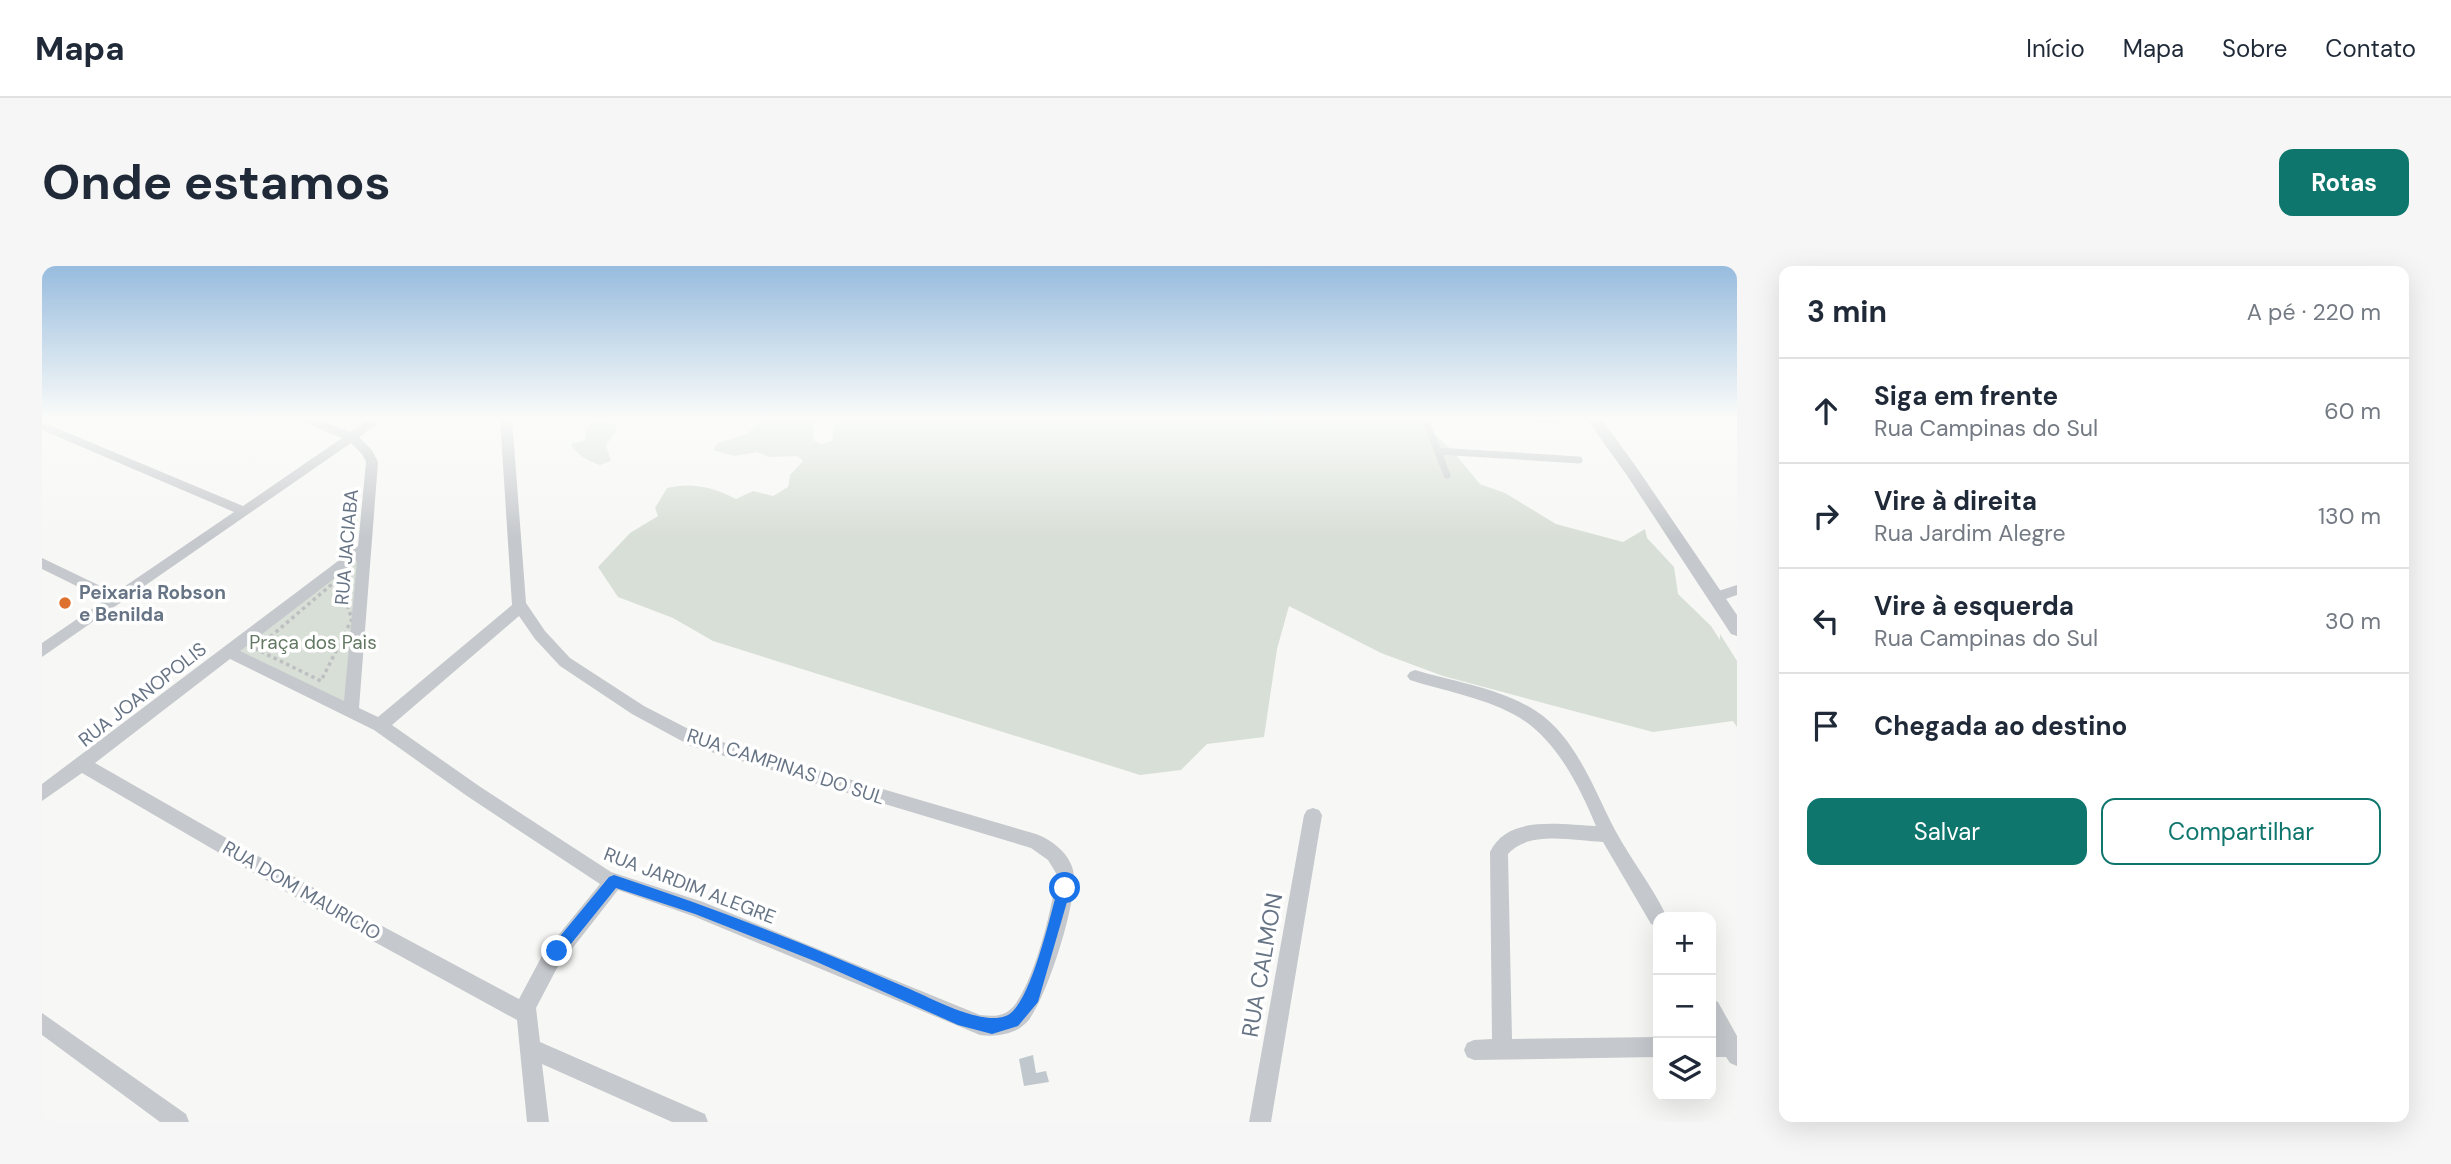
<!DOCTYPE html>
<html lang="pt">
<head>
<meta charset="utf-8">
<style>
  body { margin:0; font-family:"DM Sans",sans-serif; background:#f6f6f7; color:#1f2937 }
  .controls { position:absolute; right:21px; bottom:21px; display:grid; overflow:hidden; border-radius:14px; box-shadow:0 7px 28px #0002 }
  .controls button { width:63px; height:63px; display:grid; place-items:center; padding:0; border:0; border-bottom:2px solid #e0e1e3; background:#fff; color:#1f2937; font:35px sans-serif }
  .stop { position:absolute; width:21px; height:21px; margin:-16px; border:5px solid #1a73e8; border-radius:50%; background:#fff }
  .stop.end { background:#1a73e8; border-color:#fff; box-shadow:0 2px 7px #0008 }
  .list { margin:0; padding:0; list-style:none }
  h2 { display:flex; justify-content:space-between; align-items:center; height:91px; margin:0; padding:0 28px; font-size:30px }
  h2 small { font-size:23px; font-weight:400; color:#747a83 }
  .list li { display:grid; grid-template-columns:46px 1fr auto; gap:21px; align-items:center; box-sizing:border-box; height:105px; padding:0 28px; border-top:2px solid #e0e1e3 }
  .list b { display:block; font-size:26px; white-space:nowrap }
  .list p { margin:0; font-size:23px; white-space:nowrap; color:#747a83 }
  .list em { font-size:23px; font-style:normal; color:#747a83 }
  .actions { display:flex; gap:14px; padding:21px 28px }
  .actions a { flex:1; padding:16px 0; border:2px solid #0f766e; border-radius:14px; text-align:center; font-size:24px; color:#0f766e }
  .actions .main { background:#0f766e; color:#fff }
  .icon { flex:none; width:38px; height:38px; fill:none; stroke:currentColor; stroke-width:2; stroke-linecap:round; stroke-linejoin:round }
  .map { position:relative; flex:none; width:1695px; height:856px; overflow:hidden; border-radius:14px }
  header { display:flex; align-items:center; gap:42px; box-sizing:border-box; height:98px; padding:0 35px; background:#fff; border-bottom:2px solid #e0e1e3 }
  header strong { font-size:33px }
  nav { display:flex; gap:38px; margin-inline-start:auto; font-size:24px }
  .intro { display:flex; align-items:center; justify-content:space-between; box-sizing:border-box; height:168px; padding:0 42px }
  h1 { margin:0; font-size:49px }
  .button { padding:18px 32px; border-radius:14px; background:#0f766e; color:#fff; font-size:24px; font-weight:700 }
  main { display:flex; gap:42px; padding:0 42px }
  aside { flex:1; background:#fff; border-radius:14px; box-shadow:0 7px 28px #0002 }
  .map>svg:first-child { display:block }
</style>
</head>
<body>
<header>
<strong>Mapa</strong>
<nav><a>Início</a><a>Mapa</a><a>Sobre</a><a>Contato</a></nav>
</header>
<div class="intro"><h1>Onde estamos</h1><a class="button">Rotas</a></div>
<main>
<div class="map">
<svg width="1695" height="856" viewBox="0 0 1695 856">
  <rect width="100%" height="100%" fill="#f7f8f5"/>
  <g fill="#d8dfd6">
    <path d="M720 152H772L771 174 779 178 790 175 793 152H1374L1410 184 1438 218 1463 227 1514 258 1581 276 1603 263 1605 272 1632 301 1636 328 1669 360 1678 374V368L1695 395V461L1691 455 1611 466 1505 438 1401 410 1339 387 1247 340 1235 383 1222 471 1165 478 1139 504 1098 509 671 375 631 352 576 331 556 301 588 267 616 250 613 242 625 222C650 216 671 221 694 233L711 225 731 230 746 221 748 209 761 195 756 190 727 191 715 186 692 190 671 184 676 177 705 168Z"/>
    <path d="M557 156 574 158 575 164 564 179 569 195 558 199C547 195 535 190 529 178L544 174V164L549 157Z"/>
    <polygon points="321,282 309,444 189,386"/>
  </g>
  <polygon fill="#c0c8ce" points="991,789 994,807 1004,805 1007,816 982,820 977,793"/>
  <g fill="none" stroke-linecap="round" stroke-linejoin="round">
    <polygon stroke="#bdbfc1" stroke-width="3.5" stroke-dasharray="3.5 3.5" stroke-linecap="butt" points="296,313 310,353 279,415 214,383"/>
    <g stroke="#c5c8cc" stroke-width="7">
      <polyline points="1383,152 1405,209"/>
      <polyline points="1490,152 1516,154"/>
      <polyline points="1396,185 1537,194"/>
    </g>
    <g fill="#c5c8cc" fill-rule="evenodd">
      <path d="M253 152H271L308 166 329 152H343L317 171 330 184 336 196 317 442 336 451 470 339 458 152H470L484 337 503 365 528 392 602 440 660 470 994 568C1010 574 1027 587 1031 604 1038 630 1003 739 984 757 972 769 953 771 938 769L651 650 576 624 515 702 494 742 498 776 663 848 666 856H630L500 798 507 856H485L475 754 298 657 40 507 0 535V518L316 280 324 196 320 188 309 177 0 391V377L63 334 0 303V292L73 327 192 246 0 164V156L201 240 300 172ZM315 295 302 435 198 385ZM477 350 493 373 518 400 590 448 649 480 989 582 1006 594 1014 607C1013 635 989 732 965 746 957 751 947 750 938 749L661 636 569 606 437 520 350 459ZM188 393 332 464 425 530 558 618 501 688 477 733 312 645 53 497Z"/>
      <polygon points="1695,319 1695,329 1675,336 1668,331 1670,327"/>
      <path d="M1373 404C1413 416 1458 422 1494 445 1534 471 1552 524 1573 564 1589 594 1611 621 1625 651H1616V661L1609 658 1561 576C1532 575 1487 564 1466 588L1470 773 1616 771V791L1432 794 1425 791 1422 784 1425 777 1432 774 1450 773 1448 586C1466 548 1519 559 1554 560 1537 519 1512 469 1471 448 1439 431 1402 425 1368 414L1365 410 1368 406Z"/>
      <polygon points="1271,542 1277,544 1280,549 1229,856 1207,856 1262,549 1265,544"/>
      <polygon points="1669,733 1676,736 1695,770 1695,800 1688,797 1684,791 1669,791 1669,771 1673,771 1669,763"/>
      <polygon points="0,747 144,848 147,856 118,856 0,769"/>
    </g>
    <polygon fill="#c5c8cc" fill-rule="evenodd" points="1544,152 1559,152 1595,202 1695,349 1695,370 1689,368 1584,208"/>
  </g>
  <linearGradient id="sky" x2="0" y2="1"><stop stop-color="#98bcde"/><stop offset="0.56" stop-color="#fbfcfa"/><stop offset="1" stop-color="#fbfcfa" stop-opacity="0"/></linearGradient>
  <rect width="1695" height="272" fill="url(#sky)"/>
  <path fill="#1a73e8" d="M572 609C673 642 772 681 870 724 893 734 942 761 966 749 989 736 1008 650 1016 622L1023 616 1029 622 996 736 976 760 950 768 916 759 775 696 653 648 574 622 520 689H510V680L567 611Z"/>
  <circle fill="#df712e" stroke="#fff" stroke-width="2.5" cx="23" cy="337" r="7"/>
  <g text-anchor="middle" stroke-width="7" stroke-linejoin="round" paint-order="stroke">
    <g font-size="19" fill="#677485" stroke="#fff">
      <text transform="translate(304 281) rotate(-85)" y="7">RUA JACIABA</text>
      <text transform="translate(100 428) rotate(-38)" y="7">RUA JOANOPOLIS</text>
      <text transform="translate(744 500) rotate(18)" y="7">RUA CAMPINAS DO SUL</text>
      <text transform="translate(648 619) rotate(21)" y="7">RUA JARDIM ALEGRE</text>
      <text transform="translate(260 624) rotate(30)" y="7">RUA DOM MAURICIO</text>
    </g>
    <g font-size="19" font-weight="bold" fill="#677485" stroke="#fff" text-anchor="start">
      <text x="37" y="333">Peixaria Robson<tspan x="37" dy="22">e Benilda</tspan></text>
    </g>
    <g font-size="19" fill="#637862" stroke="#fff">
      <text x="271" y="383">Praça dos Pais</text>
    </g>
    <g font-size="23" fill="#677485" stroke="#fff">
      <text transform="translate(1220 699) rotate(-80)" y="8">RUA CALMON</text>
    </g>
  </g>
</svg>
<div class="controls">
<button>+</button>
<button>−</button>
<button><svg class="icon" aria-label="layers" viewBox="0 0 24 24"><path d="M12 4l9 5-9 5-9-5zM3 14l9 5 9-5"/></svg></button>
</div>
<div class="stop" style="left:1023px;top:622px"></div>
<div class="stop end" style="left:515px;top:685px"></div>
</div>
<aside>
<h2>3 min<small>A pé · 220 m</small></h2>
<ul class="list">
<li><svg class="icon" aria-label="ahead" viewBox="0 0 24 24"><path d="M12 20V5M6 11l6-6 6 6"/></svg><div><b>Siga em frente</b><p>Rua Campinas do Sul</p></div><em>60 m</em></li>
<li><svg class="icon" aria-label="right" viewBox="0 0 24 24"><path d="M7 20v-9h11M14 6l5 5-5 5"/></svg><div><b>Vire à direita</b><p>Rua Jardim Alegre</p></div><em>130 m</em></li>
<li><svg class="icon" aria-label="left" viewBox="0 0 24 24"><path d="M17 20v-9H6M10 6l-5 5 5 5"/></svg><div><b>Vire à esquerda</b><p>Rua Campinas do Sul</p></div><em>30 m</em></li>
<li><svg class="icon" aria-label="arrive" viewBox="0 0 24 24"><path d="M6 21V4h12l-3 4 3 4H6"/></svg><div><b>Chegada ao destino</b></div></li>
</ul>
<div class="actions"><a class="main">Salvar</a><a>Compartilhar</a></div>
</aside>
</main>
</body>
</html>
